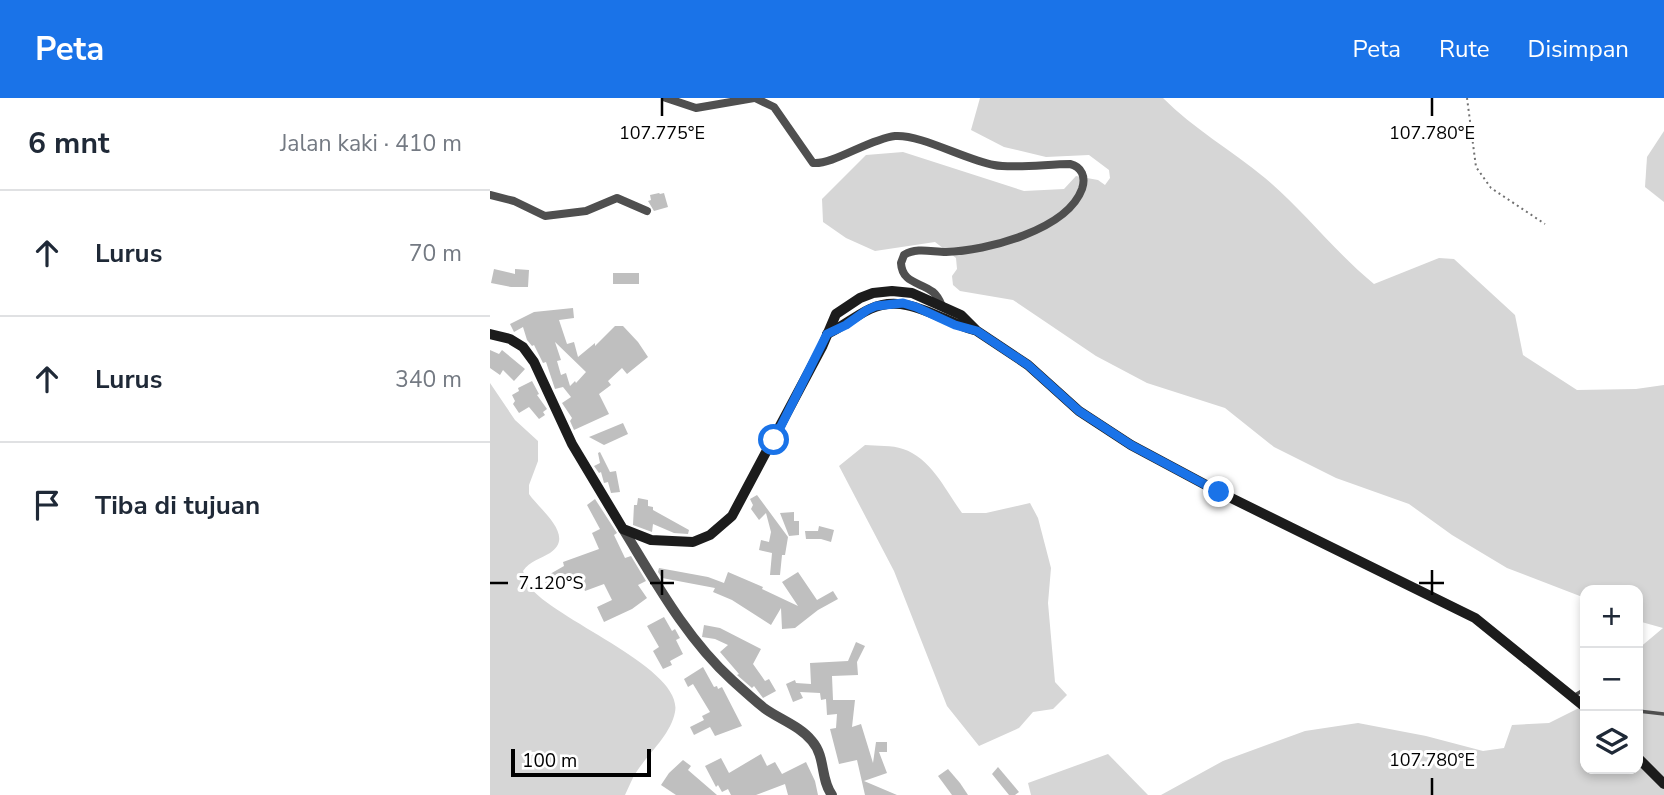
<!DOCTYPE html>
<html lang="id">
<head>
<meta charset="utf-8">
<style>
  body { margin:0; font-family:"Nunito Sans",sans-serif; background:#f6f6f7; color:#1f2937 }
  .controls { position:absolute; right:21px; bottom:21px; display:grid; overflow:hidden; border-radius:14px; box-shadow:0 4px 10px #0003 }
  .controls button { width:63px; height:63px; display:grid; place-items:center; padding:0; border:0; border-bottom:2px solid #e0e1e3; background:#fff; color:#1f2937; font:35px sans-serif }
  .scale { position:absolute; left:21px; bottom:18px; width:140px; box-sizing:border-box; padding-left:7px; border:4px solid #000; border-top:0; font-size:19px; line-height:24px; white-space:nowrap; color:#000; -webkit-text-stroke:5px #fff; paint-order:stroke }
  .stop { position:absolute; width:21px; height:21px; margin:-16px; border:5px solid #1a73e8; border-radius:50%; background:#fff }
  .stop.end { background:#1a73e8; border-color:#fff; box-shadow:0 2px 7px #0008 }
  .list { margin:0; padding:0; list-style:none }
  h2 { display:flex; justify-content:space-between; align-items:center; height:91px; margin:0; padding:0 28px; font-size:30px }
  h2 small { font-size:23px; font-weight:400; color:#747a83 }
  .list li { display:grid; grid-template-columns:46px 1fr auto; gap:21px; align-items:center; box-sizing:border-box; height:126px; padding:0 28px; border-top:2px solid #e0e1e3 }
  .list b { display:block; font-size:26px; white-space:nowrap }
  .list em { font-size:23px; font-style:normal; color:#747a83 }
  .icon { flex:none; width:38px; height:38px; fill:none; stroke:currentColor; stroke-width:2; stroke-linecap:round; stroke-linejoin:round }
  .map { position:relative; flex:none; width:1174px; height:697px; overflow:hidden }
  header { display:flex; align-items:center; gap:42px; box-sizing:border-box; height:98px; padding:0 35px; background:#1a73e8; color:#fff }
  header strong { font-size:33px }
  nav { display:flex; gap:38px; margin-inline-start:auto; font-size:24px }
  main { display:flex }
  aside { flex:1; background:#fff }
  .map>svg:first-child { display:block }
</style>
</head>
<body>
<header>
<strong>Peta</strong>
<nav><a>Peta</a><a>Rute</a><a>Disimpan</a></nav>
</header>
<main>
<aside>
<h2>6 mnt<small>Jalan kaki · 410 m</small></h2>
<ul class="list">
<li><svg class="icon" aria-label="ahead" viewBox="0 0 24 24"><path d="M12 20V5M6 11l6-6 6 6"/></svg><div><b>Lurus</b></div><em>70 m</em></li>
<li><svg class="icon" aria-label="ahead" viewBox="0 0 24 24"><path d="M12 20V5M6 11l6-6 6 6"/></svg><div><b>Lurus</b></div><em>340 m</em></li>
<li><svg class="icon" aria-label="arrive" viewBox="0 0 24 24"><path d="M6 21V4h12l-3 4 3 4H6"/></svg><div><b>Tiba di tujuan</b></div></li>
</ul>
</aside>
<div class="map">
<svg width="1174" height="697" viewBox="0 0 1174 697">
  <rect width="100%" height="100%" fill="#fff"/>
  <g fill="#d6d6d6">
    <path d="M490 0H673C704 31 741 52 775 80 814 113 845 154 884 186L949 160 964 161 1025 217 1033 257 1087 292 1146 291 1174 287V697H671L733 663 815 633 868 625 936 638 993 653 1014 650 1022 627 1059 625 1095 607V671H1148V551L1173 530 1148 523V492H1095V500L1017 470 962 437 919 406 846 380 784 349 735 310 657 285 606 258 523 202 470 193 463 187 462 178 467 171 466 160 445 144 385 153 356 140 333 124 332 101 376 57 413 54 534 93 574 91 586 78 608 82 615 87 620 80 619 72 599 57 556 59 514 49 481 32Z"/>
    <polygon points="1174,33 1174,104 1155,89 1157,59"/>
    <path d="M0 285 25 322 48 343V363L39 387V396C50 412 86 438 60 455 50 461 40 463 33 473 35 477 36 484 39 488 64 522 194 570 185 614 181 636 159 655 147 673 142 680 139 689 135 697H0Z"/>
    <path d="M375 347C387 348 402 347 413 351 441 360 456 393 472 415H496L540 405 548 420 561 470 558 505 565 584 577 597 563 611 543 614 529 630 489 648 457 608 404 473 349 368Z"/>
    <polygon points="618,656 658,697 541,697 538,685"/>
  </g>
  <g fill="#bfbfbf" fill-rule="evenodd">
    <polygon points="169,95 170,96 174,95 178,109 164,113 158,103 161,102 160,97"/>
    <polygon points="4,171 25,176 25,171 39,172 38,189 21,189 1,185"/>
    <rect x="123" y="175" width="26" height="11"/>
    <path d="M83 210 84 220 69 222 77 246 84 244 88 259 105 245V248L125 228H133L148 244 158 259 137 276 132 270 118 283 121 287 109 296 119 316 84 332 80 323 82 320 72 305 81 299 73 289 65 291 56 264 53 265 44 247 42 248 37 242 33 229 24 234 20 226 44 214ZM65 244 96 274 86 285 85 283 80 288 76 275 71 277 67 263 71 262Z"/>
    <polygon points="0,252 9,256 12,252 35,271 24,283 13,272 10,277 0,270"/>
    <polygon points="42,283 49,296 47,297 57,311 53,314 55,317 49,321 39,309 29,315 23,306 25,303 22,297 29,293 28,290"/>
    <polygon points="133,325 138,336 114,347 99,339"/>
    <polygon points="110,354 120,374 126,373 130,394 121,395 118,384 114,385 111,374 109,375 104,368 110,365 108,355"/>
    <polygon points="267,397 298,439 295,457 292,457 290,477 280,477 282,455 269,452 271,442 279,444 281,434 276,415 269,422 261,411 263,407 260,401"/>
    <polygon points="148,400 158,402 158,408 163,409 163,412 199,432 198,436 184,435 163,426 162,434 143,427 144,407 147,407"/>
    <polygon points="105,401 127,435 124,437 135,460 141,458 156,483 148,487 157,500 142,511 114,524 107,509 122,502 114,486 95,493 92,485 83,489 79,478 58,489 53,480 74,468 73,464 109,451 102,435 110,431 97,407"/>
    <polygon points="304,414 304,423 309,423 309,437 299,438 290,415"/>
    <polygon points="329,428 344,432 341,444 331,441 316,441 315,433 328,433"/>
    <polygon points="169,470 218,479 234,485 238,474 273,489 272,491 308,508 292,484 308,474 327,502 343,493 348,501 328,512 305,530 292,531 291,510 281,527 242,502 223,494 225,490 172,480 168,474"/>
    <polygon points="174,519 182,533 185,531 190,540 186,542 193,556 180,563 182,567 173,571 163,553 169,549 157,528"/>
    <polygon points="214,527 230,530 271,551 263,566 275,583 279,581 286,593 273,600 264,588 262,590 247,577 249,576 230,554 238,547 225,541 212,539"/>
    <polygon points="366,544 375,548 367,564 368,577 342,578 343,602 365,602 362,629 371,626 383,665 386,644 397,644 397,654 389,654 397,675 374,683 407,697 375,697 367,662 349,666 340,631 346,630 347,616 337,617 336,601 331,602 330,595 310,594 313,600 303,604 296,586 305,582 306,585 321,586 320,565 358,563"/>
    <polygon points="213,569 224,589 227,588 228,591 232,589 252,628 225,638 220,629 204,637 200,629 214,622 212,618 220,614 203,586 198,589 194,581"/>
    <polygon points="271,656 277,668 285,664 292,676 316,664 325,683 328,697 298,697 295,686 266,697 241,697 238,691 232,694 228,687 226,689 215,668 231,660 239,675"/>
    <polygon points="193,662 201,668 198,672 227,697 186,697 171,687 179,675"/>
    <polygon points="508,669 529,694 525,697 519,697 502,676"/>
    <polygon points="458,671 470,685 478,697 462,697 448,678"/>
  </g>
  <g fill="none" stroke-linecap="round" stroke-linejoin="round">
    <polyline stroke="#717171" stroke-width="2" stroke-dasharray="2 3.5" stroke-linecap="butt" points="977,0 986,69 1001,90 1055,126"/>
    <g stroke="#4f4f4f" stroke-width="3.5">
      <polyline points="1085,597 1095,591"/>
      <polyline points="1148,613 1174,616"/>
    </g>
    <g stroke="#4f4f4f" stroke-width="8">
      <polyline points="176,0 206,10 264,0"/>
      <path d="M265 0 284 9 323 65C343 67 379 41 405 38 430 36 476 62 504 67 523 71 558 66 580 66 592 69 596 79 592 91 577 132 496 153 456 154 442 154 427 149 414 157L411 165C412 185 430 184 443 194 448 198 450 203 452 208"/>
      <polyline points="0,97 24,103 55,118 96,113 127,100 157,113"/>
    </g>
    <path stroke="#4f4f4f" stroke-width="10" d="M133 431C165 483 196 540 242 582 252 591 263 601 274 610 289 621 310 628 322 643 336 659 330 681 342 697"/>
    <g stroke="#1c1c1c" stroke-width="10">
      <polyline points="0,236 20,241 33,249 44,264 82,346 133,431 161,442 203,444 220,437 242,418 332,249 346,216 370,200 383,195 402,193 422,195 471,217 487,233 538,267 589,313 641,347 729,394 985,520 1095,609"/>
      <path d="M337 236C352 229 365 218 380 211 416 194 451 223 484 232"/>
      <polyline points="1148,660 1174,686"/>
    </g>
  </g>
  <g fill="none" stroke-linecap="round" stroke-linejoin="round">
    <polyline stroke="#1a73e8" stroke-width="9" points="284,342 337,236 356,227 377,212 386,208 413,205 426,209 465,227 487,233 538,267 589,313 606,324 641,347 729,394"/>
  </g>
  <path fill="none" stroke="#000" stroke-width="2.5" d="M172 0V18M942 0V18M172 472V497M942 472V497M0 485H18M160 485H184M929 485H954M942 680V697"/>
  <g font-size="18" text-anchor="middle" fill="#000" stroke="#fff" stroke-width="6" stroke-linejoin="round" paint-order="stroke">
    <text x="172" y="41">107.775°E</text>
    <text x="942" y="41">107.780°E</text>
    <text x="61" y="491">7.120°S</text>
    <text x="942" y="668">107.780°E</text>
  </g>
</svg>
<div class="controls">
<button>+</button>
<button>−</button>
<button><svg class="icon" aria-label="layers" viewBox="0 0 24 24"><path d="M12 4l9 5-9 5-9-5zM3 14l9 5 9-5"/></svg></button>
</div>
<div class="scale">100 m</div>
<div class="stop" style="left:284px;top:342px"></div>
<div class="stop end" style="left:729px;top:394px"></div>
</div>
</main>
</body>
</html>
